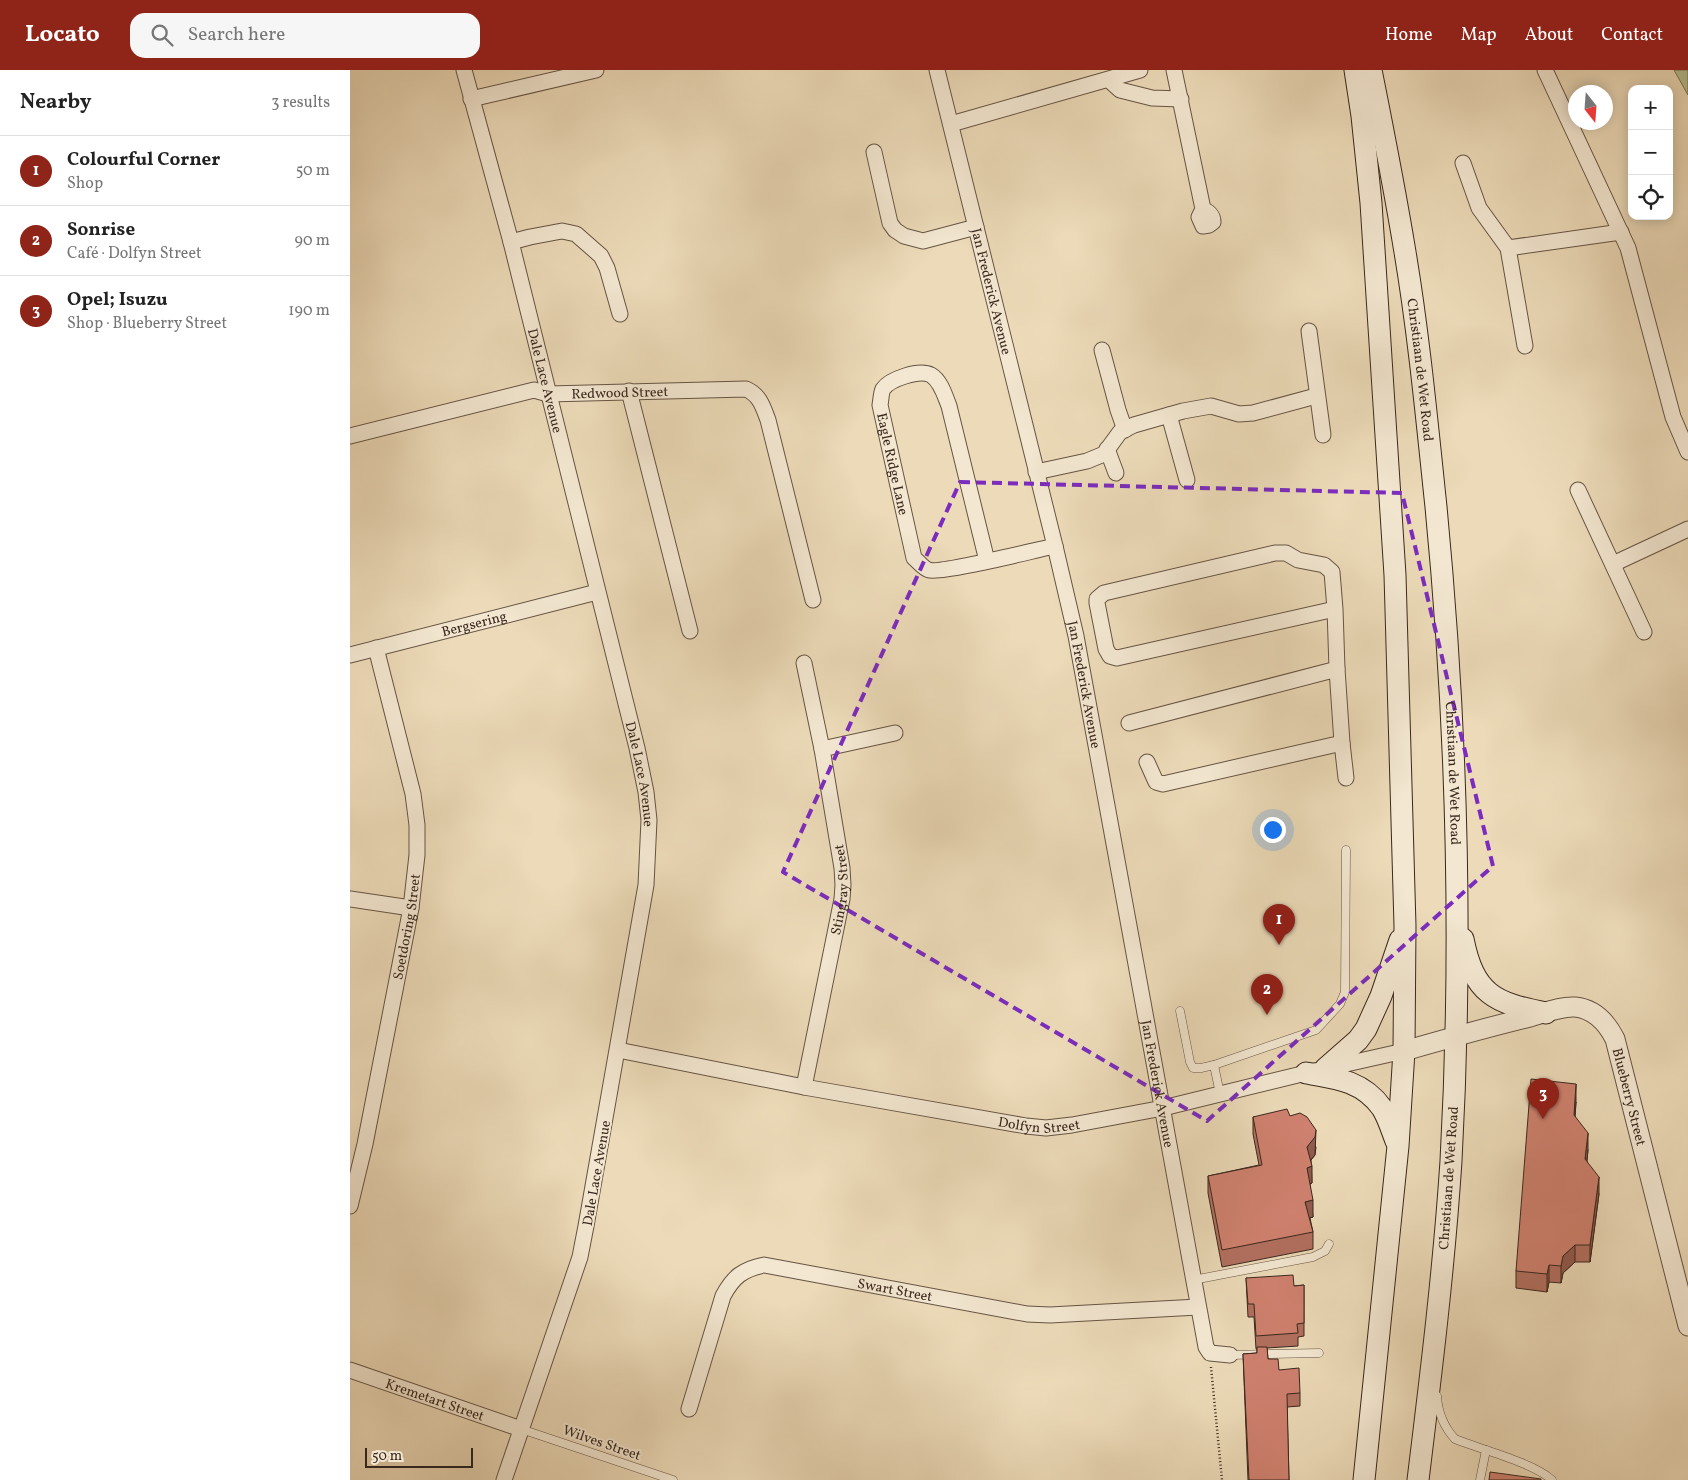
<!DOCTYPE html>
<html lang="en">
<head>
<meta charset="utf-8">
<style>
  body { margin:0; font-family:Vollkorn,serif; background:#f6f6f6; color:#222 }
  .controls { position:absolute; right:15px; top:15px; display:grid; overflow:hidden; border-radius:10px; box-shadow:0 2px 12px #0003 }
  .controls button { width:45px; height:45px; display:grid; place-items:center; padding:0; border:0; border-bottom:1px solid #e0e0e0; background:#fff; color:#222; font:25px sans-serif }
  .compass { position:absolute; left:1218px; top:15px; width:45px; height:45px; border-radius:50%; background:#fff; box-shadow:0 2px 12px #0003; rotate:163deg }
  .scale { position:absolute; left:15px; bottom:12px; width:108px; box-sizing:border-box; padding-left:5px; border:2px solid #3a281d; border-top:0; font-size:14px; line-height:18px; white-space:nowrap; color:#3a281d; -webkit-text-stroke:4px #f3e7d1; paint-order:stroke }
  .you { position:absolute; left:922px; top:759px; width:18px; height:18px; margin:-12px; border:4px solid #fff; border-radius:50%; background:#1a73e8; box-shadow:0 0 0 8px #1a73e833 }
  .badge { display:grid; place-items:center; width:32px; height:32px; border-radius:50%; background:#8f2418; color:#fff; font-size:16px; font-weight:700 }
  .pin { position:absolute; translate:-50% -41px; filter:drop-shadow(0 1px 2px #0008) }
  .pin::after { content:''; position:absolute; top:26px; width:18px; height:15px; background:inherit; clip-path:polygon(0 0,100% 0,50% 100%) }
  .list { margin:0; padding:0; list-style:none }
  h2 { display:flex; justify-content:space-between; align-items:center; height:65px; margin:0; padding:0 20px; font-size:21px }
  h2 small { font-size:16px; font-weight:400; color:#767676 }
  .list li { display:grid; grid-template-columns:32px 1fr auto; gap:15px; align-items:center; box-sizing:border-box; height:70px; padding:0 20px; border-top:1px solid #e0e0e0 }
  .list b { display:block; font-size:19px; white-space:nowrap }
  .list p { margin:0; font-size:16px; white-space:nowrap; color:#767676 }
  .list em { font-size:16px; font-style:normal; color:#767676 }
  .icon { flex:none; width:28px; height:28px; fill:none; stroke:currentColor; stroke-width:2; stroke-linecap:round; stroke-linejoin:round }
  .map { position:relative; flex:none; width:1338px; height:1410px; overflow:hidden }
  header { display:flex; align-items:center; gap:30px; box-sizing:border-box; height:70px; padding:0 25px; background:#8f2418; color:#fff }
  header strong { font-size:24px }
  nav { display:flex; gap:28px; margin-inline-start:auto; font-size:18px }
  .search { width:350px; height:45px; background:#f6f6f6; display:flex; align-items:center; gap:12px; box-sizing:border-box; padding:0 18px; border-radius:15px; color:#767676; font-size:19px }
  main { display:flex }
  aside { flex:1; background:#fff }
  .map>svg:first-child { display:block }
</style>
</head>
<body>
<header>
<strong>Locato</strong>
<div class="search"><svg class="icon" aria-label="search" viewBox="0 0 24 24"><circle cx="10" cy="10" r="6"/><path d="M15 15l6 6"/></svg>Search here</div>
<nav><a>Home</a><a>Map</a><a>About</a><a>Contact</a></nav>
</header>
<main>
<aside>
<h2>Nearby<small>3 results</small></h2>
<ul class="list">
<li><span class="badge">1</span><div><b>Colourful Corner</b><p>Shop</p></div><em>50 m</em></li>
<li><span class="badge">2</span><div><b>Sonrise</b><p>Café · Dolfyn Street</p></div><em>90 m</em></li>
<li><span class="badge">3</span><div><b>Opel; Isuzu</b><p>Shop · Blueberry Street</p></div><em>190 m</em></li>
</ul>
</aside>
<div class="map">
<svg width="1338" height="1410" viewBox="0 0 1338 1410">
  <rect width="100%" height="100%" fill="#ecdab8"/>
  <filter id="stains"><feTurbulence type="fractalNoise" baseFrequency=".004" numOctaves="4"/><feColorMatrix values="0 0 0 0 .2 0 0 0 0 .09 0 0 0 0 .02 0 0 0 .5 -.17"/></filter>
  <radialGradient id="worn" r=".72"><stop offset=".6" stop-color="#630" stop-opacity="0"/><stop offset="1" stop-color="#630" stop-opacity=".3"/></radialGradient>
  <polygon fill="#b6c090" stroke="#787456" points="1324,0 1338,0 1338,25"/>
  <g fill="none" stroke-linecap="round" stroke-linejoin="round">
    <g stroke="#665444" stroke-width="9">
      <g id="service">
        <polyline points="830,941 840,992 843,998 851,998 864,995"/>
        <polyline points="870,1024 864,995 966,960 990,934 995,922 996,780"/>
        <polyline points="843,1210 963,1187 975,1181 979,1174"/>
        <polyline points="880,1285 969,1283"/>
        <path d="M1087 1326C1088 1343 1094 1357 1105 1369 1130 1379 1184 1393 1202 1410"/>
        <polyline points="171,1359 323,1410"/>
        <polyline points="1130,1410 1136,1380"/>
      </g>
    </g>
    <g stroke="#665444" stroke-width="17">
      <g id="minor">
        <path id="s1" d="M114 0 161 172 287 678 296 722 299 750 296 815 236 1156 230 1187 154 1410"/>
        <path id="s2" d="M587 0 705 476 726 566 856 1277 860 1283 880 1285"/>
        <path d="M824 0 853 139 849 147 853 156 859 155 863 152C863 145 859 142 853 139"/>
        <polyline points="1195,0 1278,178 1323,347 1338,382"/>
        <polyline points="759,10 770,20 802,28 831,29"/>
        <polyline points="121,29 246,0"/>
        <polyline points="601,54 790,0"/>
        <polyline points="524,82 540,153 545,160 554,166 573,171 626,157"/>
        <polyline points="1113,93 1129,138 1158,178"/>
        <polyline points="161,172 180,167 212,161 226,164 251,186 257,198 270,244"/>
        <polyline points="959,261 973,365"/>
        <polyline points="1175,276 1158,178 1271,162"/>
        <polyline points="752,280 768,340 775,360"/>
        <polyline points="279,321 340,561"/>
        <polyline points="819,345 837,410"/>
        <path id="s3" d="M0 366 184 320 198 324 396 319C410 325 413 337 418 350L463 530"/>
        <polyline points="757,379 766,403"/>
        <polyline points="686,402 737,391 754,384 770,362 784,355 833,341 861,336 889,344 903,343 966,326"/>
        <polyline points="1228,420 1294,562"/>
        <path id="s4" d="M637 491 599 336C595 326 591 311 581 305 569 299 540 309 533 319 531 323 531 330 530 335L564 488C568 491 574 499 579 500 591 504 685 480 705 476"/>
        <polyline points="1263,494 1338,459"/>
        <polyline points="985,539 767,588 760,586 756,579 747,533 747,529 754,523 925,483 936,483 948,490 974,495 982,502 985,539 987,599"/>
        <path id="s5" d="M0 585 247 522"/>
        <polyline points="779,653 987,599 992,673 813,714 806,712 797,692"/>
        <polyline points="992,673 996,708"/>
        <polyline points="472,679 545,663"/>
        <polyline points="0,829 61,838"/>
        <path id="s6" d="M268 980 454 1017 676 1056 696 1058 722 1055 813 1038 956 1003 1054 981"/>
        <path id="s7" d="M454 1017 492 829 493 815 492 798 472 679 454 593"/>
        <path id="s8" d="M0 1136 15 1074 61 838 67 785V755L63 724 26 578"/>
        <path id="s9" d="M0 1300 171 1359"/>
        <path id="s10" d="M339 1339 373 1226C383 1207 393 1199 414 1195L677 1244 700 1245 848 1237"/>
      </g>
    </g>
    <g stroke="#665444" stroke-width="21">
      <g id="tertiary">
        <path id="s11" d="M1054 981C1096 969 1138 957 1180 947 1194 943 1211 936 1225 937 1245 939 1257 953 1265 969L1338 1256"/>
      </g>
    </g>
    <g stroke="#3a281d" stroke-width="23">
      <g id="secondary">
        <polyline points="1005,0 1012,46 1021,133 1045,505 1055,856 1054,981 1048,1076 1014,1410"/>
        <path id="s12" d="M1021 0C1033 60 1045 121 1055 182 1069 266 1077 352 1086 437 1107 654 1113 873 1101 1091 1094 1198 1081 1304 1068 1410"/>
        <path d="M1113 869C1124 924 1144 933 1196 943"/>
        <polyline points="975,999 1008,970 1016,959 1031,926 1050,870"/>
        <path d="M956 1003C986 1008 1013 1011 1032 1038 1038 1047 1042 1061 1046 1071"/>
      </g>
    </g>
    <polyline stroke="#3a281d" stroke-width="2.5" stroke-dasharray="1 2.5" stroke-linecap="butt" points="861,1297 872,1410"/>
    <use href="#service" stroke="#f3e7d1" stroke-width="8"/>
    <use href="#minor" stroke="#f3e7d1" stroke-width="15"/>
    <use href="#tertiary" stroke="#f3e7d1" stroke-width="19"/>
    <use href="#secondary" stroke="#f3e7d1" stroke-width="21"/>
  </g>
  <g fill="#b26f5f" stroke="#3a281d">
    <polygon points="1226,1032 1225,1046 1238,1080 1237,1091 1249,1124 1240,1192 1225,1192 1213,1203 1211,1213 1199,1212 1197,1222 1166,1218 1166,1201"/>
    <polygon points="940,1046 966,1077 965,1085 961,1090 962,1113 960,1114 963,1147 960,1148 963,1162 963,1179 872,1197 858,1123 858,1106 909,1095 903,1064 903,1047"/>
    <polygon points="896,1208 944,1216 954,1215 954,1266 948,1267 948,1276 917,1278 918,1289 950,1323 950,1336 937,1337 939,1410 898,1410 893,1284 907,1283 907,1279 906,1279 904,1247 898,1247"/>
  </g>
  <g fill="#915a4e" stroke="#3a281d">
    <polygon points="1226,1014 1226,1032 1224,1062 1224,1045"/>
    <polygon points="966,1060 965,1085 957,1094 957,1077"/>
    <polygon points="1238,1063 1238,1080 1235,1106 1235,1089"/>
    <polygon points="962,1096 962,1113 957,1115 957,1098"/>
    <polygon points="1249,1107 1249,1124 1240,1192 1240,1175"/>
    <polygon points="963,1130 963,1147 955,1149 955,1132"/>
    <polygon points="1225,1175 1225,1192 1213,1203 1211,1213 1211,1196 1213,1186"/>
    <polygon points="1199,1195 1199,1212 1197,1222 1197,1204"/>
  </g>
  <g fill="#cf816f" stroke="#3a281d">
    <polygon points="1181,1009 1226,1014 1224,1045 1238,1063 1235,1089 1249,1107 1240,1175 1225,1175 1213,1186 1211,1196 1199,1195 1197,1204 1166,1201"/>
    <polygon points="937,1039 940,1046 950,1043 957,1047 966,1060 965,1067 957,1077 962,1096 957,1098 963,1130 955,1132 963,1162 872,1180 858,1106 912,1095 903,1047"/>
    <polygon points="943,1205 944,1216 954,1215 954,1253 947,1254 948,1263 906,1266 904,1234 898,1234 896,1208"/>
    <polygon points="907,1277 917,1277 918,1289 928,1289 929,1300 949,1298 950,1323 937,1324 939,1410 899,1410 893,1284 907,1283"/>
    <polygon points="1140,1402 1191,1409 1191,1410 1139,1410"/>
  </g>
  <path fill="none" stroke="#7b2cbf" stroke-width="4" stroke-dasharray="10 6" stroke-linejoin="round" d="M610 412 1052 423 1143 796 857 1051 433 802Z"/>
  <g text-anchor="middle" stroke-width="4" stroke-linejoin="round" paint-order="stroke">
    <g font-size="14" fill="#3a281d" stroke="#f3e7d1">
      <text dy="5" stroke="none"><textPath href="#s2" startOffset="228">Jan Frederick Avenue</textPath></text>
      <text dy="5" stroke="none"><textPath href="#s12" startOffset="304">Christiaan de Wet Road</textPath></text>
      <text dy="5" stroke="none"><textPath href="#s1" startOffset="321">Dale Lace Avenue</textPath></text>
      <text dy="5" stroke="none"><textPath href="#s3" startOffset="276">Redwood Street</textPath></text>
      <text dy="5" stroke="none"><textPath href="#s4" startOffset="325">Eagle Ridge Lane</textPath></text>
      <text dy="5" stroke="none"><textPath href="#s5" startOffset="128">Bergsering</textPath></text>
      <text dy="5" stroke="none"><textPath href="#s2" startOffset="632">Jan Frederick Avenue</textPath></text>
      <text dy="5" stroke="none"><textPath href="#s12" startOffset="709">Christiaan de Wet Road</textPath></text>
      <text dy="5" stroke="none"><textPath href="#s1" startOffset="726">Dale Lace Avenue</textPath></text>
      <text dy="5" stroke="none"><textPath href="#s7" startOffset="201">Stingray Street</textPath></text>
      <text dy="5" stroke="none"><textPath href="#s8" startOffset="285">Soetdoring Street</textPath></text>
      <text dy="5" stroke="none"><textPath href="#s2" startOffset="1038">Jan Frederick Avenue</textPath></text>
      <text dy="5" stroke="none"><textPath href="#s11" startOffset="290">Blueberry Street</textPath></text>
      <text dy="5" stroke="none"><textPath href="#s6" startOffset="428">Dolfyn Street</textPath></text>
      <text transform="translate(246 1103) rotate(-80)" y="5">Dale Lace Avenue</text>
      <text transform="translate(1098 1108) rotate(-86)" y="5">Christiaan de Wet Road</text>
      <text dy="5" stroke="none"><textPath href="#s10" startOffset="305">Swart Street</textPath></text>
      <text dy="5" stroke="none"><textPath href="#s9" startOffset="90">Kremetart Street</textPath></text>
      <text transform="translate(252 1372) rotate(19)" y="5">Wilves Street</text>
    </g>
  </g>
  <rect width="100%" height="100%" filter="url(#stains)"/>
  <rect width="100%" height="100%" fill="url(#worn)"/>
</svg>
<div class="controls">
<button>+</button>
<button>−</button>
<button><svg class="icon" aria-label="locate" viewBox="0 0 24 24"><circle cx="12" cy="12" r="6"/><path d="M12 2v4M12 18v4M2 12h4M18 12h4"/></svg></button>
</div>
<svg class="compass" viewBox="-18 -18 36 36"><path d="M0-13l5 13h-10z" fill="#e53935"/><path d="M0 13l5-13h-10z" fill="#767676"/></svg>
<div class="scale">50 m</div>
<div class="you"></div>
<div class="pin badge" style="left:929px;top:875px">1</div>
<div class="pin badge" style="left:917px;top:945px">2</div>
<div class="pin badge" style="left:1193px;top:1049px">3</div>
</div>
</main>
</body>
</html>
